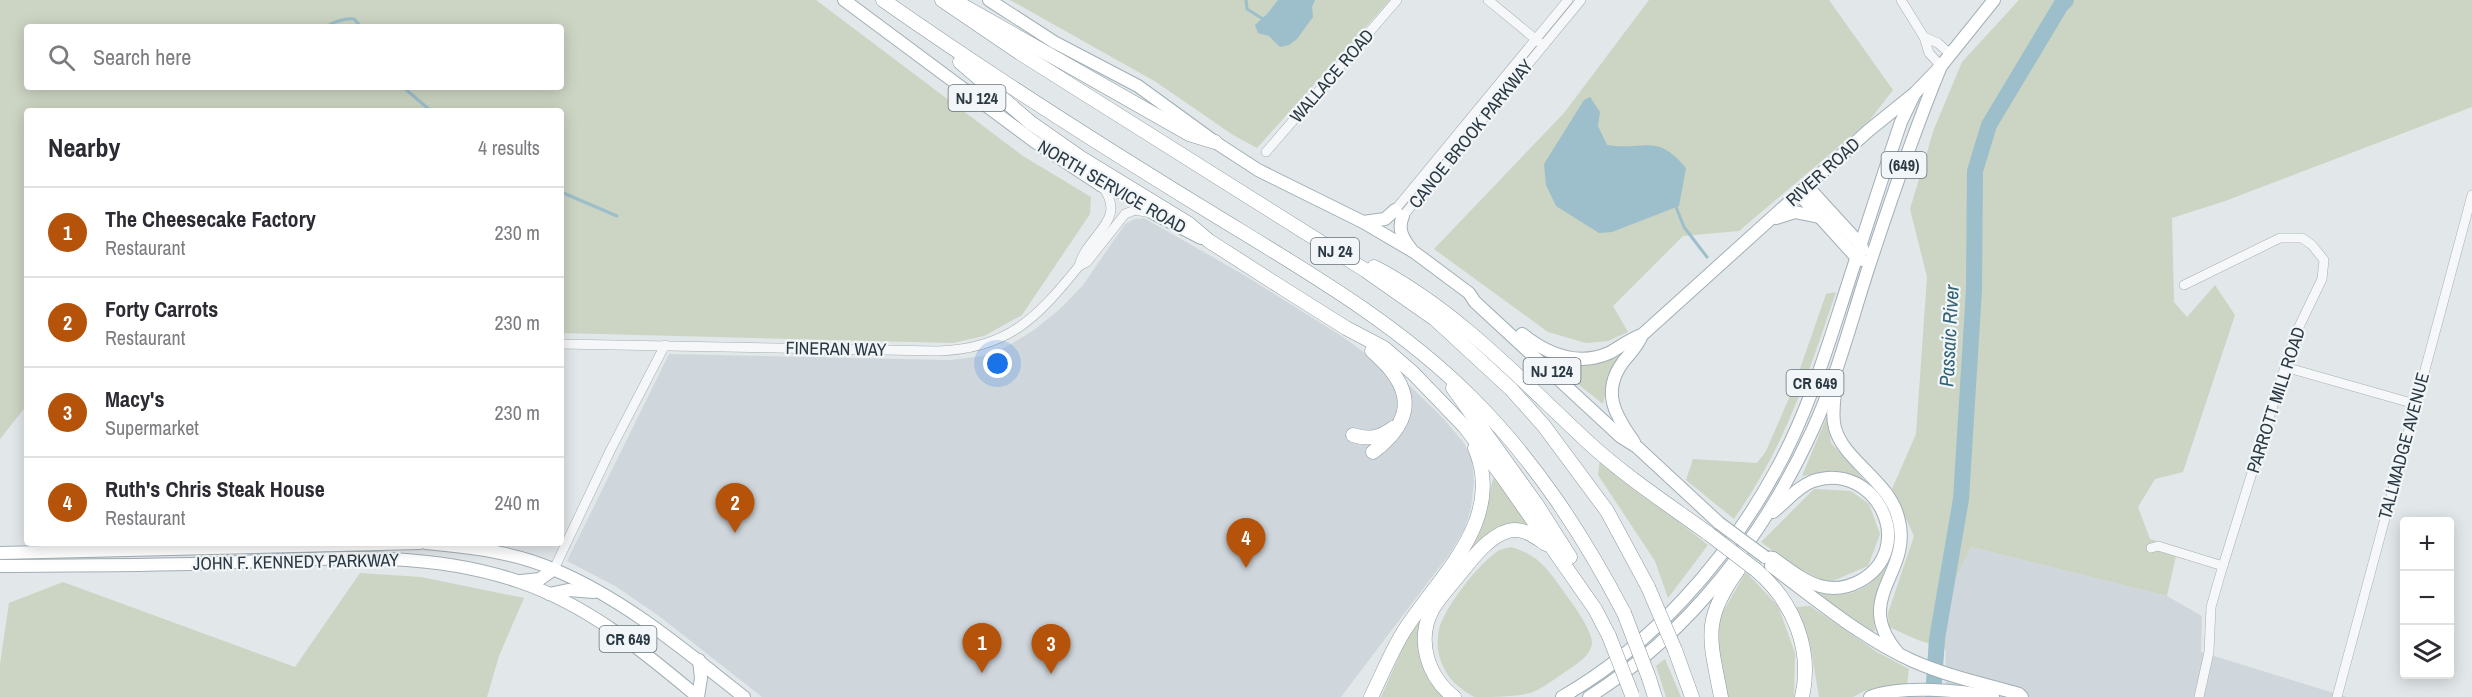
<!DOCTYPE html>
<html lang="en">
<head>
<meta charset="utf-8">
<style>
  body { margin:0; font-family:"Archivo Narrow",sans-serif; background:#f2f2f3; color:#2b2b33 }
  .controls { position:absolute; right:18px; bottom:18px; display:grid; overflow:hidden; border-radius:6px; box-shadow:0 3px 15px #0003 }
  .controls button { width:54px; height:54px; display:grid; place-items:center; padding:0; border:0; border-bottom:2px solid #e1e1e2; background:#fff; color:#2b2b33; font:30px sans-serif }
  .you { position:absolute; left:998px; top:364px; width:21px; height:21px; margin:-15px; border:4px solid #fff; border-radius:50%; background:#1a73e8; box-shadow:0 0 0 9px #1a73e833 }
  .badge { display:grid; place-items:center; width:39px; height:39px; border-radius:50%; background:#b45309; color:#fff; font-size:20px; font-weight:700 }
  .pin { position:absolute; translate:-50% -50px; filter:drop-shadow(0 2px 3px #0008) }
  .pin::after { content:''; position:absolute; top:32px; width:21px; height:18px; background:inherit; clip-path:polygon(0 0,100% 0,50% 100%) }
  .list { margin:0; padding:0; list-style:none }
  h2 { display:flex; justify-content:space-between; align-items:center; height:78px; margin:0; padding:0 24px; font-size:26px }
  h2 small { font-size:20px; font-weight:400; color:#7c7c81 }
  .list li { display:grid; grid-template-columns:39px 1fr auto; gap:18px; align-items:center; box-sizing:border-box; height:90px; padding:0 24px; border-top:2px solid #e1e1e2 }
  .list b { display:block; font-size:22px; white-space:nowrap }
  .list p { margin:0; font-size:20px; white-space:nowrap; color:#7c7c81 }
  .list em { font-size:20px; font-style:normal; color:#7c7c81 }
  .icon { flex:none; width:33px; height:33px; fill:none; stroke:currentColor; stroke-width:2; stroke-linecap:round; stroke-linejoin:round }
  .map { position:relative; flex:none; width:2472px; height:697px; overflow:hidden }
  .search { position:absolute; background:#fff; box-shadow:0 3px 15px #0003; left:24px; top:24px; width:540px; height:66px; display:flex; align-items:center; gap:15px; box-sizing:border-box; padding:0 21px; border-radius:6px; color:#7c7c81; font-size:22px }
  .panel { position:absolute; background:#fff; box-shadow:0 3px 15px #0003; left:24px; top:108px; width:540px; height:438px; border-radius:6px }
  .map>svg:first-child { display:block }
</style>
</head>
<body>
<div class="map">
<svg width="2472" height="697" viewBox="0 0 2472 697">
  <rect width="100%" height="100%" fill="#e2e7ea"/>
  <g fill="#d0d7dc">
    <polygon points="1144,218 1244,275 1343,337 1409,385 1443,418 1464,443 1472,459 1474,482 1471,508 1465,528 1451,552 1341,697 762,697 659,616 615,586 567,561 669,354 950,360 982,356 1006,347 1034,330 1060,309 1083,285 1125,224 1135,219"/>
    <polygon points="1971,547 2167,596 2202,616 2201,652 2347,697 1946,697 1945,601"/>
  </g>
  <g fill="#ccd4c3" fill-rule="evenodd">
    <path d="M0 0H816L1023 156 1091 197 1090 214 1022 315 984 336 953 343 561 333V111H27V405L0 439ZM27 27H561V87H27Z"/>
    <polygon points="1010,0 1390,0 1257,148 1233,135 1156,82"/>
    <polygon points="1649,0 1829,0 1893,90 1869,121 1739,231 1683,236 1613,306 1628,332 1608,341 1586,343 1548,332 1434,249 1564,113"/>
    <polygon points="2019,0 2472,0 2472,107 2225,201 2172,218 2174,302 2187,317 2215,285 2235,315 2183,472 2155,479 2138,507 2150,539 2178,547 2167,596 1971,547 1945,601 1946,649 1918,640 1889,627 1888,613 1914,536 1892,489 1916,434 1927,277 1910,209 1934,129 1962,62"/>
    <path d="M1836 292C1808 375 1785 446 1734 519L1686 480 1693 459 1757 463 1766 451 1793 389 1826 294Z"/>
    <path d="M1535 350C1567 369 1588 367 1621 353L1623 355 1609 376 1603 404Z"/>
    <polygon points="1827,416 1831,443 1865,481 1834,471 1802,476"/>
    <polygon points="1600,460 1708,545 1668,598 1655,561 1598,475"/>
    <polygon points="1494,476 1537,530 1526,526 1463,559 1483,516"/>
    <polygon points="1814,489 1851,491 1869,504 1880,534 1868,566 1828,583 1792,565 1761,542"/>
    <path d="M1511 547C1539 555 1548 570 1564 592 1572 603 1593 631 1592 644 1590 656 1577 664 1568 670 1557 677 1545 687 1533 692 1520 697 1488 697 1475 697 1465 693 1449 680 1445 670 1438 657 1436 645 1439 630 1443 609 1479 563 1498 551 1501 549 1507 548 1511 547Z"/>
    <path d="M1889 557 1873 606 1875 631 1872 632 1815 593C1852 599 1872 591 1889 557Z"/>
    <polygon points="1746,572 1778,606 1795,653 1794,697 1728,697 1718,648 1717,622"/>
    <polygon points="360,573 421,577 524,598 499,656 487,697 0,697 0,664 9,603 63,582 295,667"/>
    <polygon points="1810,606 1877,652 1909,669 1907,684 1864,691 1853,697 1819,697 1811,650 1796,607"/>
    <polygon points="1421,616 1420,640 1446,697 1381,697 1410,632"/>
    <polygon points="1665,659 1681,697 1666,697 1656,666"/>
  </g>
  <g fill="#9cbfcb">
    <polygon points="1278,0 1315,0 1312,7 1313,17 1297,39 1289,45 1280,47 1269,36 1258,33 1255,25 1267,14"/>
    <path d="M1590 97 1600 112 1598 126 1607 145C1646 151 1656 132 1686 168L1679 206 1612 232 1599 233 1556 206 1546 185 1544 164 1584 100Z"/>
  </g>
  <g fill="none" stroke-linecap="round" stroke-linejoin="round">
    <g stroke="#9cbfcb" stroke-width="3">
      <polyline points="1246,0 1247,9 1263,19"/>
      <path d="M326 27C332 22 346 18 354 19L361 27"/>
      <polyline points="403,87 431,111"/>
      <polyline points="561,192 617,216"/>
      <polyline points="1676,207 1684,227 1707,257"/>
    </g>
    <polyline stroke="#9cbfcb" stroke-width="16" points="1933,697 1937,639 1961,499 1974,289 1975,171 1989,125 2061,5 2066,0"/>
    <g stroke="#a7afb5" stroke-width="10">
      <g id="minor">
        <polyline points="1488,0 1539,42"/>
        <polyline points="1568,0 1395,210 1403,216 1581,0"/>
        <polyline points="1901,0 1924,37 1929,53 1941,66"/>
        <polyline points="1924,37 1938,43 1950,54"/>
        <polyline points="1266,152 1397,0"/>
        <path d="M1079 266C1087 234 1129 221 1102 186"/>
        <polyline points="2184,285 2280,238 2302,238 2312,245 2324,260 2322,279 2295,335 2221,572 2211,607 2209,652 2199,697"/>
        <path d="M561 344 938 351C1008 349 1037 318 1079 266L1087 262 1125 214 1135 210 1151 213"/>
        <polyline points="2285,367 2415,404"/>
        <polyline points="2151,548 2158,546 2223,566"/>
        <polyline points="554,569 611,449 665,345"/>
        <polyline points="2337,697 2472,195"/>
      </g>
    </g>
    <g stroke="#a1afb6" stroke-width="14">
      <g id="major">
        <polyline points="844,0 1035,142 1102,186 1109,186 1149,208 1153,213 1201,238"/>
        <polyline points="989,0 1054,42 1138,86 1215,142 1258,170 1363,222 1414,252 1469,293 1475,302 1621,437 1637,447 1719,523"/>
        <polyline points="1807,186 1861,245 1863,250"/>
        <polyline points="1799,194 1856,257 1862,260"/>
        <path d="M1403 216C1397 229 1403 239 1411 249"/>
        <polyline points="1776,218 1795,212 1819,217"/>
        <polyline points="1363,222 1385,219 1395,210"/>
        <path d="M1522 334C1547 354 1577 367 1609 353 1620 347 1630 339 1642 335L1868 131 1915 93 1941 66 1994 0"/>
        <path d="M1836 383C1835 398 1831 413 1835 428 1844 462 1891 481 1899 521 1912 574 1851 598 1898 653"/>
        <path d="M1634 442C1615 415 1601 392 1623 362 1630 353 1638 346 1642 335"/>
        <path d="M426 543C470 547 515 552 555 570 626 600 684 650 744 697"/>
        <polyline points="0,553 420,543"/>
        <path d="M1765 557 1773 558C1787 568 1803 581 1820 586 1834 590 1847 588 1860 581 1919 548 1876 460 1813 481 1797 487 1786 502 1773 512"/>
        <path d="M0 566C73 565 145 566 218 563 318 559 423 548 520 582 588 605 643 651 698 697"/>
        <path d="M1771 566C1816 599 1861 638 1913 661 1947 676 1984 684 2019 694L2022 697"/>
        <polyline points="521,581 540,579 554,569"/>
        <polyline points="549,594 568,590 594,592"/>
        <polyline points="698,697 701,678 699,660"/>
        <path d="M1562 697C1652 645 1725 563 1775 472 1807 415 1826 352 1846 290 1864 234 1882 178 1901 122L1915 93"/>
        <path d="M1589 697C1689 634 1764 536 1813 429 1837 377 1851 321 1869 266 1891 199 1914 131 1941 66"/>
        <path d="M1870 697C1901 685 1961 690 1993 697"/>
      </g>
    </g>
    <g stroke="#8999a1" stroke-width="15">
      <g id="highway">
        <path d="M883 0C990 75 1097 143 1208 211 1299 267 1395 321 1472 398 1535 461 1582 533 1624 613"/>
        <polyline points="942,0 1020,53 1365,270 1435,319 1511,389 1544,426 1607,511 1648,587"/>
        <polyline points="953,0 1189,134 1215,142"/>
        <polyline points="960,62 1031,123 1081,158 1189,224 1209,241 1284,289 1346,328 1384,348 1413,373 1465,427 1502,476 1595,609 1609,636"/>
        <path d="M1374 267C1458 311 1521 380 1589 443 1626 477 1669 505 1709 534"/>
        <path d="M1372 351C1413 386 1418 418 1373 452"/>
        <polyline points="1453,388 1537,505 1570,557"/>
        <path d="M1353 435C1368 440 1380 438 1393 428"/>
        <path d="M1756 570C1793 601 1813 649 1802 697"/>
        <polyline points="1675,650 1692,697"/>
        <polyline points="1649,678 1655,697"/>
        <path d="M1371 697C1382 675 1391 652 1404 631 1439 576 1506 520 1475 448"/>
        <path d="M1454 697C1428 677 1416 641 1432 610 1440 596 1453 583 1463 570 1474 556 1490 536 1508 531 1523 527 1534 536 1546 544"/>
        <path d="M1721 697C1710 639 1701 621 1738 570L1736 558"/>
      </g>
    </g>
    <use href="#minor" stroke="#f5f7f9" stroke-width="9"/>
    <use href="#major" stroke="#fff" stroke-width="12"/>
    <use href="#highway" stroke="#fff" stroke-width="14"/>
    <g stroke="#a1afb6" stroke-width="14" stroke-linecap="butt">
      <polyline id="major-bridge" points="1719,523 1765,557"/>
    </g>
    <g stroke="#8999a1" stroke-width="15" stroke-linecap="butt">
      <g id="highway-bridge">
        <polyline points="1709,534 1756,570"/>
        <polyline points="1648,587 1675,650"/>
        <polyline points="1624,613 1649,678"/>
        <polyline points="1609,636 1632,695"/>
      </g>
    </g>
    <use href="#major-bridge" stroke="#fff" stroke-width="12"/>
    <use href="#highway-bridge" stroke="#fff" stroke-width="14"/>
  </g>
  <g text-anchor="middle" stroke-width="4.5" stroke-linejoin="round" paint-order="stroke">
    <g fill="#f2f6f8" stroke="#667279" stroke-width="1.5">
      <rect x="948.5" y="85" width="57" height="26" rx="4.5"/>
      <rect x="1881.5" y="152" width="45" height="26" rx="4.5"/>
      <rect x="1311" y="238" width="48" height="26" rx="4.5"/>
      <rect x="1523.5" y="358" width="57" height="26" rx="4.5"/>
      <rect x="1786.5" y="370" width="57" height="26" rx="4.5"/>
      <rect x="599.5" y="626" width="57" height="26" rx="4.5"/>
    </g>
    <g font-size="16" font-weight="bold" fill="#2a3943">
      <text x="977" y="104">NJ 124</text>
      <text x="1904" y="171">(649)</text>
      <text x="1335" y="257">NJ 24</text>
      <text x="1552" y="377">NJ 124</text>
      <text x="1815" y="389">CR 649</text>
      <text x="628" y="645">CR 649</text>
    </g>
    <g font-size="18" fill="#2a3943" stroke="#f2f6f8">
      <text transform="translate(1332 76) rotate(-49)" y="6">WALLACE ROAD</text>
      <text transform="translate(1471 134) rotate(-51)" y="6">CANOE BROOK PARKWAY</text>
      <text transform="translate(1823 172) rotate(-42)" y="6">RIVER ROAD</text>
      <text transform="translate(1112 187) rotate(30)" y="6">NORTH SERVICE ROAD</text>
      <text transform="translate(836 349) rotate(1)" y="6">FINERAN WAY</text>
      <text transform="translate(2276 400) rotate(-72)" y="6">PARROTT MILL ROAD</text>
      <text transform="translate(2404 446) rotate(-75)" y="6">TALLMADGE AVENUE</text>
      <text transform="translate(296 562) rotate(-1)" y="6">JOHN F. KENNEDY PARKWAY</text>
    </g>
    <g font-size="20" font-style="italic" fill="#336377" stroke="#f2f6f8">
      <text transform="translate(1949 336) rotate(-87)" y="7">Passaic River</text>
    </g>
  </g>
</svg>
<div class="controls">
<button>+</button>
<button>−</button>
<button><svg class="icon" aria-label="layers" viewBox="0 0 24 24"><path d="M12 4l9 5-9 5-9-5zM3 14l9 5 9-5"/></svg></button>
</div>
<div class="you"></div>
<div class="pin badge" style="left:982px;top:673px">1</div>
<div class="pin badge" style="left:735px;top:533px">2</div>
<div class="pin badge" style="left:1051px;top:674px">3</div>
<div class="pin badge" style="left:1246px;top:568px">4</div>
<div class="search"><svg class="icon" aria-label="search" viewBox="0 0 24 24"><circle cx="10" cy="10" r="6"/><path d="M15 15l6 6"/></svg>Search here</div>
<section class="panel">
<h2>Nearby<small>4 results</small></h2>
<ul class="list">
<li><span class="badge">1</span><div><b>The Cheesecake Factory</b><p>Restaurant</p></div><em>230 m</em></li>
<li><span class="badge">2</span><div><b>Forty Carrots</b><p>Restaurant</p></div><em>230 m</em></li>
<li><span class="badge">3</span><div><b>Macy's</b><p>Supermarket</p></div><em>230 m</em></li>
<li><span class="badge">4</span><div><b>Ruth's Chris Steak House</b><p>Restaurant</p></div><em>240 m</em></li>
</ul>
</section>
</div>
</body>
</html>
